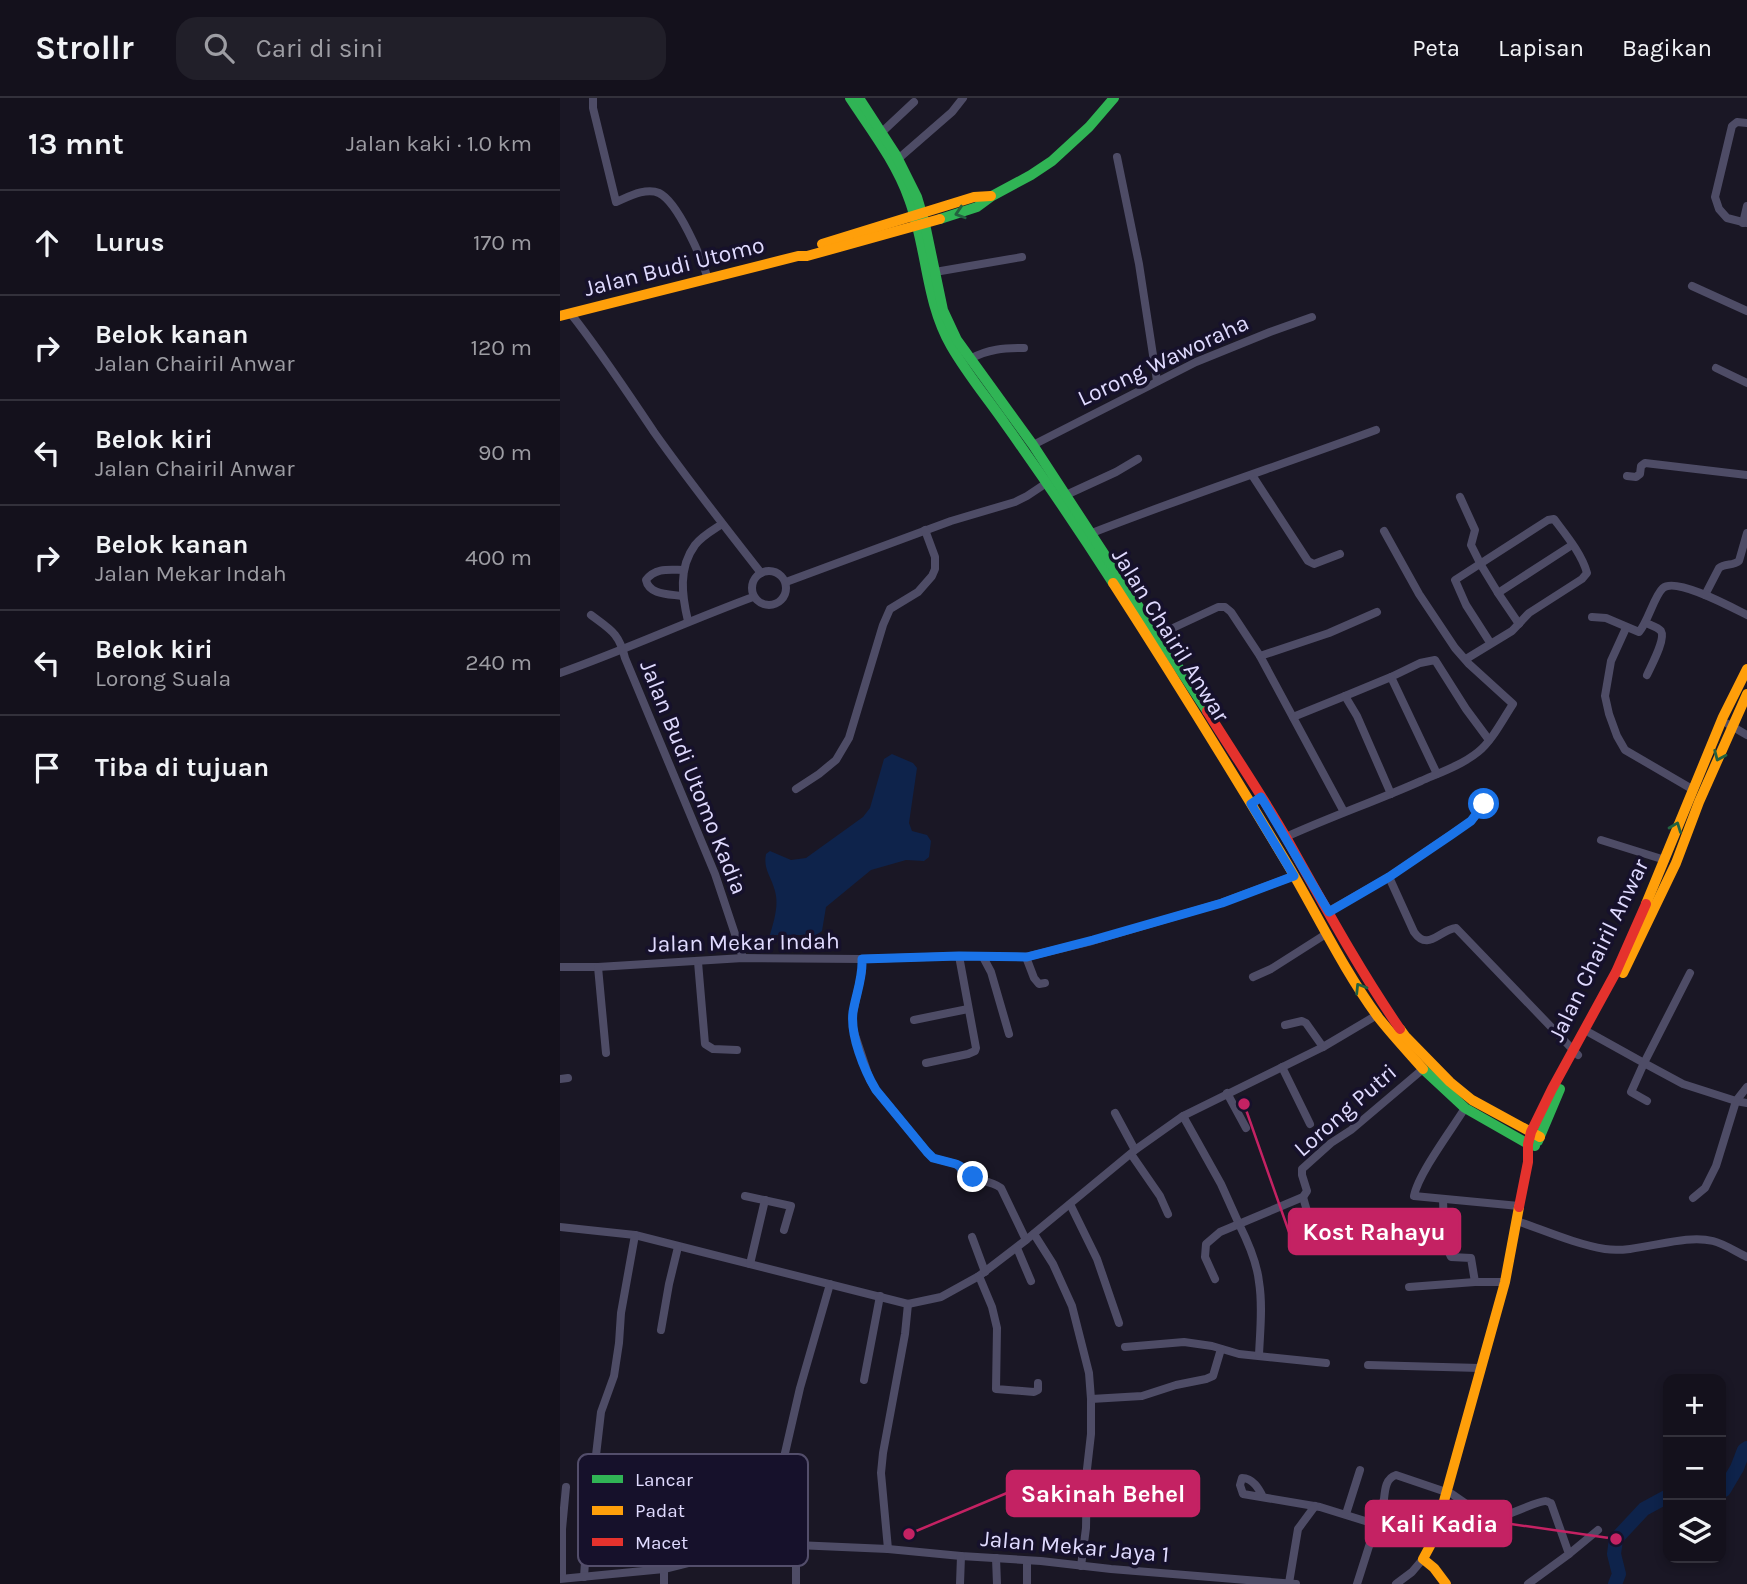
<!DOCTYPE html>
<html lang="id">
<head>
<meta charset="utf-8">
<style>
  body { margin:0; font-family:Karla,sans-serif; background:#211f29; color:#f1f3f6 }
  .controls { position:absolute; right:21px; bottom:21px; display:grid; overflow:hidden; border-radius:14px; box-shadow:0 4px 10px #0003 }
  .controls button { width:63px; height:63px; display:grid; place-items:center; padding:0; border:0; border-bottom:2px solid #33313b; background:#14111c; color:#f1f3f6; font:35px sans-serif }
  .stop { position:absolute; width:21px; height:21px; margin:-16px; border:5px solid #1a73e8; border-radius:50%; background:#fff }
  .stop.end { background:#1a73e8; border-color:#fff; box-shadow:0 2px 7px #0008 }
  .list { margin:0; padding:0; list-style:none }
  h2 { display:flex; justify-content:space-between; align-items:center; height:91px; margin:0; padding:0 28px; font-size:30px }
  h2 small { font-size:23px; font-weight:400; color:#9d9da3 }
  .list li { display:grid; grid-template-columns:46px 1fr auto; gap:21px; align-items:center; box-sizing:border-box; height:105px; padding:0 28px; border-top:2px solid #33313b }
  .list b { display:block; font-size:26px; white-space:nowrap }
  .list p { margin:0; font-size:23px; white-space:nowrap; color:#9d9da3 }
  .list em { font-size:23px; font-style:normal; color:#9d9da3 }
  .icon { flex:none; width:38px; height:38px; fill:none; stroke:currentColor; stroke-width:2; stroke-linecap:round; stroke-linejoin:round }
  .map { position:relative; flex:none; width:1187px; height:1486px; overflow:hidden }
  header { display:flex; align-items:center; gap:42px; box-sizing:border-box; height:98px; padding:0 35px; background:#14111c; border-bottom:2px solid #33313b }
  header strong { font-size:33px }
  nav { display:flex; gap:38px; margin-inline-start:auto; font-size:24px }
  .search { width:490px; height:63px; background:#211f29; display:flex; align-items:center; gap:18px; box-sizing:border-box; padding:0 24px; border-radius:21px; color:#9d9da3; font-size:26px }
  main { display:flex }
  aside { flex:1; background:#14111c }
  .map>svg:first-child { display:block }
</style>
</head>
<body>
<header>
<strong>Strollr</strong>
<div class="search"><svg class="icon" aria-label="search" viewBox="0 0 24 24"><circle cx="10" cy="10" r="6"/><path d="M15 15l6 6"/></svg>Cari di sini</div>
<nav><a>Peta</a><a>Lapisan</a><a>Bagikan</a></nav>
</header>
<main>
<aside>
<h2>13 mnt<small>Jalan kaki · 1.0 km</small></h2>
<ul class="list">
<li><svg class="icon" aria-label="ahead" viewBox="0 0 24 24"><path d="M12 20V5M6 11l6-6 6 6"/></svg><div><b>Lurus</b></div><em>170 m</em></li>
<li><svg class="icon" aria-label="right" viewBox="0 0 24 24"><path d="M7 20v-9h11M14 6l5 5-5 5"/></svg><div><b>Belok kanan</b><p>Jalan Chairil Anwar</p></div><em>120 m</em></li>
<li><svg class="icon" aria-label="left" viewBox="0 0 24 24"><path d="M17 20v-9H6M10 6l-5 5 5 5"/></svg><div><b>Belok kiri</b><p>Jalan Chairil Anwar</p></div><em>90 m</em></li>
<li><svg class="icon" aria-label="right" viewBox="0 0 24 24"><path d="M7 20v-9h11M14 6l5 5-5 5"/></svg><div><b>Belok kanan</b><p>Jalan Mekar Indah</p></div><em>400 m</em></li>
<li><svg class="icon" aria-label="left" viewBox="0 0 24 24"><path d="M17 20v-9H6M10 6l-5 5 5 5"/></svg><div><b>Belok kiri</b><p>Lorong Suala</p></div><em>240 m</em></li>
<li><svg class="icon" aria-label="arrive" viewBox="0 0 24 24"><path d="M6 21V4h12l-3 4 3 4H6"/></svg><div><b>Tiba di tujuan</b></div></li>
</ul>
</aside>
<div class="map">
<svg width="1187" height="1486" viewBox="0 0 1187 1486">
  <rect width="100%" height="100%" fill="#1a1725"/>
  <path fill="#0e234b" d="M332 656 353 665 357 670 349 725 352 733 367 737 371 743 369 759 364 763 346 762 311 772 266 809 262 833 256 837H210C214 822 219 808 215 793 211 778 203 771 206 756L210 753 231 762 246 760 303 719 310 710 324 661Z"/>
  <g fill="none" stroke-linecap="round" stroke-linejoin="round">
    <g stroke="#0e234b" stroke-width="14">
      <polyline points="1161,1393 1164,1392 1177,1370 1184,1352 1187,1350"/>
      <polyline points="1055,1486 1059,1476 1054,1456 1056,1441 1084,1411 1108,1398"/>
    </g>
    <g stroke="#4e4c66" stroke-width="8">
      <path d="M33 0V10L56 104C68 99 86 89 99 95 118 104 142 161 148 181"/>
      <polyline points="1187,25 1177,24 1172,28 1155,99 1159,111 1167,120 1187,125"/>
      <polyline points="322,34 354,4"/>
      <polyline points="557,59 579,166 597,283"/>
      <polyline points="338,61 392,14 403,0"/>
      <polyline points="1183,125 1187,108"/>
      <polyline points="375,174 462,159"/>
      <polyline points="1132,188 1187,213"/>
      <path d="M11 216C41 254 67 294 94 334 128 382 165 429 201 475"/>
      <path d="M410 261C428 251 444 250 464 250"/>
      <polyline points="1156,270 1187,285"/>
      <polyline points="473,347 636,264 710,234 752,219"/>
      <polyline points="692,377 748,463 754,466 780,456"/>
      <polyline points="1067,378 1076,379 1080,376 1081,368 1085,365 1187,377"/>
      <polyline points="506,397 556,374 578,361"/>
      <polyline points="900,399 915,432 911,447 921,467 938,495 1012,447"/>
      <path d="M532 435C626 398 721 367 816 332"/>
      <circle cx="209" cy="490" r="17"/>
      <polyline points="226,484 391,423 455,404 467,398 491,382"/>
      <polyline points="938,495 959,526"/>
      <path d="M1145 497 1159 470C1165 465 1173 468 1179 463L1187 435"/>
      <path d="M122 498C109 496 89 497 86 482 96 469 110 472 124 472"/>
      <path d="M31 517C51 532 59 535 65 560L155 776 183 860"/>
      <path d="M1032 519 1046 520 1079 534C1088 524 1094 498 1103 490 1116 479 1173 510 1187 517"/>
      <path d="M128 523C122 498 118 470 135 447 142 438 153 432 162 426"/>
      <path d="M1086 525C1090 527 1098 529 1101 533 1106 541 1091 568 1087 577"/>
      <polyline points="1066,530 1051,563 1045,598 1049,616 1057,638 1065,652 1132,691"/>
      <polyline points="598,537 658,509 665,509 671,514 700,558 784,714"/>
      <polyline points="700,558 769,535 817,514"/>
      <path d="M906 561 952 533 969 515 1022 481 1027 475C1022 456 1006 437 994 421L988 422 895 482 906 507 931 546"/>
      <path d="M0 575C65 552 128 523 193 499"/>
      <polyline points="733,619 785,598"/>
      <polyline points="1168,626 1187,637"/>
      <polyline points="877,676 831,579 860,565 875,562 906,611 929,642"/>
      <polyline points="236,691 259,676 276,662 289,640 323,527 330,511 358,494 372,478 375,471 375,459 365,432"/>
      <polyline points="831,696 797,618 785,598 831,579"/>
      <path d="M726 739C770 719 816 703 861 683 879 675 902 667 918 654 932 643 943 621 953 606L909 566 895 550 859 496 824 433"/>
      <polyline points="1041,742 1105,762"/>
      <polyline points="829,779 911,723 920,712 925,702"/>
      <path d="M769 813 829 779 854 834C868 854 879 832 896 830L1018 957"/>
      <polyline points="423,859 431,874 449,936"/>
      <polyline points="466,859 474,880 479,886 485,885"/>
      <path d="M302 861V873L293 915V931L310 982 316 992 367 1054 373 1060 396 1066C401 1070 403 1076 408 1078 419 1083 431 1083 441 1090L466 1142"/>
      <polyline points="138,864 145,946 153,951 177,952"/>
      <polyline points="0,869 38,869 183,860 302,861 399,858 466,859 532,843 661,805 734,778"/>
      <polyline points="38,869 46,955"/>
      <polyline points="693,879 711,871 766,836"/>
      <polyline points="354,922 408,911"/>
      <polyline points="725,927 742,923 746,925 763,949"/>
      <polyline points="1030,935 1084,965 1123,986 1176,1003 1187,1005"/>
      <polyline points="366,965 408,956 415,953 416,950 399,858"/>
      <polyline points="722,969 750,1026"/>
      <polyline points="0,981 8,980"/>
      <polyline points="667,995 686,1030"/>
      <polyline points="1087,1003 1071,994 1084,965 1130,875"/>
      <path d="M905 1010C892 1031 858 1076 854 1098L959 1108"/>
      <polyline points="555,1015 575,1052"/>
      <polyline points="623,1018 661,1086 679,1126 660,1134 646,1146 645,1159 655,1181"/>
      <polyline points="571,1056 600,1098 608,1116"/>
      <polyline points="185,1098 231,1108 224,1132"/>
      <polyline points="743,1099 757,1148"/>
      <polyline points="1133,1100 1145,1090 1156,1068 1176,1003 1187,989"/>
      <path d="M883 1102C884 1121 882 1142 891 1159L911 1160 915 1184H945"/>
      <polyline points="510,1106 537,1161 559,1225"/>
      <path d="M957 1123C986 1133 1015 1146 1045 1151 1078 1156 1122 1135 1153 1143 1165 1146 1176 1154 1187 1159"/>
      <polyline points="0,1129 75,1137 348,1206 381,1199 419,1178 466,1142 575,1052 623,1018 763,949 817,917"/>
      <polyline points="474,1136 493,1166 512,1208 529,1275 531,1301 531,1336 527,1371 526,1430 521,1468"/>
      <polyline points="412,1139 425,1174"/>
      <polyline points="457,1150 471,1183"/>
      <polyline points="190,1166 205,1102"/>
      <polyline points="419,1178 432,1209 437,1230 436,1291 474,1294 478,1292 478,1285"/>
      <polyline points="849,1189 915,1184"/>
      <polyline points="101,1232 109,1186 118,1149"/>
      <polyline points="565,1249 624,1244 652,1248 679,1256 766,1265"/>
      <path d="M699 1257C700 1233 703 1208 699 1184 697 1164 688 1144 679 1126L743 1099 747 1093 742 1077V1071L771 1045 791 1032 863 971"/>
      <polyline points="808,1267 920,1270"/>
      <polyline points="304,1282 320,1198"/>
      <polyline points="531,1301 582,1298 616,1287 646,1281 653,1278 661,1251"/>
      <path d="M703 1399C699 1391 693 1380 682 1380L680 1387 683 1396 760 1409 815 1426"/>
      <polyline points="108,1404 119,1467"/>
      <polyline points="786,1416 800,1372"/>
      <polyline points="228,1448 225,1387 225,1355 240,1290 270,1186"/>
      <polyline points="328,1451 321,1375 323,1355 345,1236 348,1206"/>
      <polyline points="1009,1456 1038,1432"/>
      <polyline points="436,1460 437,1486"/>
      <polyline points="467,1463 467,1486"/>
      <polyline points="104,1471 104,1486"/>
      <polyline points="24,1479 27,1435 41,1314 54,1278 59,1245 61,1215 75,1137"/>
      <polyline points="2,1480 2,1431 6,1389"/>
      <polyline points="0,1481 104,1471 148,1460 236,1447 328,1451 401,1458 481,1463 551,1471 736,1486"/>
      <polyline points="729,1485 738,1431 755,1408"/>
      <polyline points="236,1486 236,1447"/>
      <polyline points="400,1486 401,1458"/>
      <path d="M797 1486 824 1401C825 1391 826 1380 836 1377L892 1396 931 1423C942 1420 979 1402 986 1403 988 1403 989 1405 991 1405L1009 1456 968 1486"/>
      <polyline points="836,1486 852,1474 863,1461"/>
    </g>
    <g stroke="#30b455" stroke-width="10">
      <path d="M290 0C311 32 336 64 349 101 367 149 365 203 391 248 407 276 428 301 446 327 483 379 519 432 553 485"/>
      <polyline points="299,0 336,57 357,99 365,126 383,212 397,242 473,347 647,613"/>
      <polyline points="380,121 417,109 432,98 471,77 492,63 529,29 554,0"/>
      <polyline points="863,971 905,1010 968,1046 975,1048"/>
      <polyline points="978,1043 1000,991"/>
    </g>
    <g stroke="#ff9f0a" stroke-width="10">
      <polyline points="262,146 414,99 431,98"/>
      <polyline points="0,218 238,158 247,158 380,121"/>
      <path d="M553 485C613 578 671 672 728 767 758 818 783 871 818 919 832 937 848 954 863 971"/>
      <polyline points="1086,806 1163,619 1187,571"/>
      <polyline points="1063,875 1116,765 1139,704 1187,596"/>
      <polyline points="840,931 845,938 890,984 912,1002 980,1039"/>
      <polyline points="886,1486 874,1470 863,1461 870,1448 879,1421 945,1184 959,1109"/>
    </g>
    <g stroke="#e5322d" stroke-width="10">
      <path d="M647 613C673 655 702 697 727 741 763 805 798 870 840 931"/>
      <polyline points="959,1109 968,1064 968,1046 971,1034 992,991 1056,874 1086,806"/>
    </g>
  </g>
  <defs><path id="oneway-chevron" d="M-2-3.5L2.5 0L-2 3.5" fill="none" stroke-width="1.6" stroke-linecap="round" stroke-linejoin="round" transform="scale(1.75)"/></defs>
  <g stroke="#236240">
    <use href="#oneway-chevron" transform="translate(400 115) rotate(162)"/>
    <use href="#oneway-chevron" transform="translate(1159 658) rotate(113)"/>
    <use href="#oneway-chevron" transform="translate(1116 729) rotate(-69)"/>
    <use href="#oneway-chevron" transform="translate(800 890) rotate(-122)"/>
  </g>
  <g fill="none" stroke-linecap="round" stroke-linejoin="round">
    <path stroke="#1a73e8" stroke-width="9" d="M413 1079 404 1076 400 1068 396 1066 373 1060 367 1054 316 992C304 972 290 937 293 914 296 896 303 880 302 861L399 858 467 859 533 842 662 805 734 778 691 706 701 699C724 737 746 776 769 814L829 779 891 737 911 723 924 706"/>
  </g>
  <g text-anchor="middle" stroke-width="7" stroke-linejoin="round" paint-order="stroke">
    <g font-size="23" fill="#e0dbff" stroke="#16112b">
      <text transform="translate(114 168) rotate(-14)" y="8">Jalan Budi Utomo</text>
      <text transform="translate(603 262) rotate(-25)" y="8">Lorong Waworaha</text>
      <text transform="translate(611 537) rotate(58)" y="8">Jalan Chairil Anwar</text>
      <text transform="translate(134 679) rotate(68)" y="8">Jalan Budi Utomo Kadia</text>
      <text transform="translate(184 844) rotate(-1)" y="8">Jalan Mekar Indah</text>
      <text transform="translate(1038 852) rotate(-64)" y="8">Jalan Chairil Anwar</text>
      <text transform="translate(785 1012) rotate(-41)" y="8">Lorong Putri</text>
      <text transform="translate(515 1448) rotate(5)" y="8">Jalan Mekar Jaya 1</text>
    </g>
  </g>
  <rect x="18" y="1356" width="230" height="112" rx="10" fill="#16112b" stroke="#534e6b" stroke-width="2"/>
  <rect x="32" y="1377" width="31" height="8" fill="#30b455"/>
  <rect x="32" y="1408" width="31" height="9" fill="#ff9f0a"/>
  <rect x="32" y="1440" width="31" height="8" fill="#e5322d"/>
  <g font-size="19" fill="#e0dbff">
    <text x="75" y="1388">Lancar</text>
    <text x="75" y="1419">Padat</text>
    <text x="75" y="1451">Macet</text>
  </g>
  <path fill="none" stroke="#c42263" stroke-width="2.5" d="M684 1006L729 1134M349 1436L447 1395M1056 1441L951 1426"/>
  <g fill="#c42263" stroke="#16112b" stroke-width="2.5">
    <circle cx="684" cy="1006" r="7"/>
    <circle cx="349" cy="1436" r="7"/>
    <circle cx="1056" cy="1441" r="7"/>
  </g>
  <g fill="#c42263" stroke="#c42263" stroke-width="2.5">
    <rect x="729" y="1111" width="171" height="45" rx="7"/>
    <rect x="447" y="1373" width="192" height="45" rx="7"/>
    <rect x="806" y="1403" width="145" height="45" rx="7"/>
  </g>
  <g font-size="24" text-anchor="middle" font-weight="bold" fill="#fff">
    <text x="814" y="1142">Kost Rahayu</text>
    <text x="543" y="1404">Sakinah Behel</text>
    <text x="879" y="1434">Kali Kadia</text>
  </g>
</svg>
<div class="controls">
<button>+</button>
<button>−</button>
<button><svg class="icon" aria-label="layers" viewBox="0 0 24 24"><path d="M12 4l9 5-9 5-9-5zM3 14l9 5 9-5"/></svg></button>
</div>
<div class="stop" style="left:924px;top:706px"></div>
<div class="stop end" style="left:413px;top:1079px"></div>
</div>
</main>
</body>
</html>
